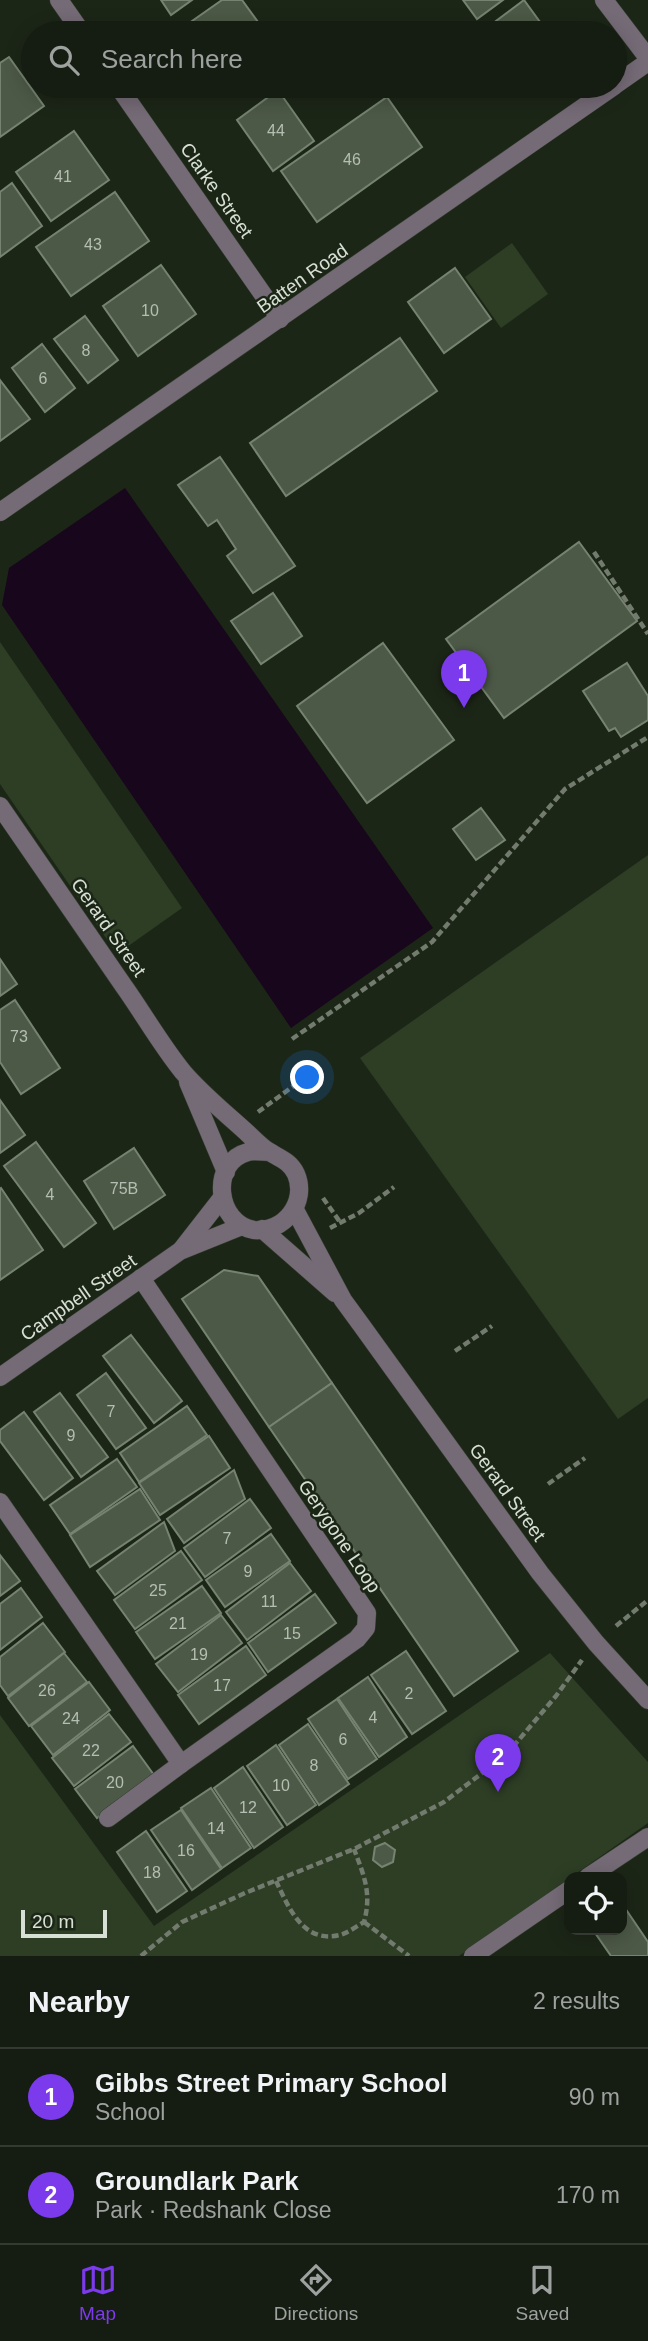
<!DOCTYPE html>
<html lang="en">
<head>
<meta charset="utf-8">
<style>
  body { margin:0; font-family:Arial,sans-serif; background:#22291f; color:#f1f3f6 }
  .controls { position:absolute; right:21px; bottom:21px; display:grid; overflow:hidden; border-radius:14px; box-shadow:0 4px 18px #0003 }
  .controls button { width:63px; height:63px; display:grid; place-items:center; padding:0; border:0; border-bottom:2px solid #343a31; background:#151c11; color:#f1f3f6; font:35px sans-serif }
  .scale { position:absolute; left:21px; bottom:18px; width:86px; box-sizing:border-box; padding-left:7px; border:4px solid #d8e0d5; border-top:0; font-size:19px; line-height:24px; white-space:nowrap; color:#d8e0d5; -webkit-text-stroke:5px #1c2617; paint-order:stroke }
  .you { position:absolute; left:308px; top:1078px; width:24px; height:24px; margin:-18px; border:5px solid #fff; border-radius:50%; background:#1a73e8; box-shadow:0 0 0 10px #1a73e833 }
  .badge { display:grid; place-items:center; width:46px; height:46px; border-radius:50%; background:#7c3aed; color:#fff; font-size:23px; font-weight:700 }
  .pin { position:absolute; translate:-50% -58px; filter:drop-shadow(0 2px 4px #0008) }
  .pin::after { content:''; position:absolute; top:37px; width:24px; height:21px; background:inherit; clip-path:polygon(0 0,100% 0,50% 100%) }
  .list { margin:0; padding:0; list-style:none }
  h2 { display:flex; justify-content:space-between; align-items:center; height:91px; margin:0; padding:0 28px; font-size:30px }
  h2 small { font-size:23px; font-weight:400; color:#9da19f }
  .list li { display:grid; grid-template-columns:46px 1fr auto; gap:21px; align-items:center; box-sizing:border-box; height:98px; padding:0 28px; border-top:2px solid #343a31 }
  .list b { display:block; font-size:26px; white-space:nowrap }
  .list p { margin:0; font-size:23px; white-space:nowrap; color:#9da19f }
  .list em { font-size:23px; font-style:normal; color:#9da19f }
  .icon { flex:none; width:38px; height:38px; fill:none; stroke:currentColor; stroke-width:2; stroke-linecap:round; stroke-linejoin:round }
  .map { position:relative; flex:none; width:648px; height:1956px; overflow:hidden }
  .search { position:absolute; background:#151c11; box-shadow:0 4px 18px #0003; left:21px; right:21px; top:21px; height:77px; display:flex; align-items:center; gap:18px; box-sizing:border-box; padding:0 24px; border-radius:38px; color:#9da19f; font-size:26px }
  .sheet { height:287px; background:#151c11 }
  nav { display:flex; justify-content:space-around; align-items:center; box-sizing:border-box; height:98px; border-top:2px solid #343a31; background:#151c11; font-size:19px; color:#9da19f }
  nav a { display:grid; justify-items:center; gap:4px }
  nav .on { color:#7c3aed }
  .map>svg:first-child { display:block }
</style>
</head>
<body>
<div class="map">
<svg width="648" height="1956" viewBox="0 0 648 1956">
  <rect width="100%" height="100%" fill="#1c2617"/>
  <g fill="#2d3e25">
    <polygon points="512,243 548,294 501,328 465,277"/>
    <polygon points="0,642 182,908 117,954 0,784"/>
    <polygon points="648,855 648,1398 618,1419 360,1058"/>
    <polygon points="550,1653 648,1762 648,1823 459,1956 0,1956 0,1715 154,1926"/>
  </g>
  <polygon fill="#18061c" points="125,488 433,928 291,1028 2,605 9,568"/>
  <g fill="#4d5947" stroke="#758370" stroke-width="2">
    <polygon points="161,0 192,0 171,15"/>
    <polygon points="222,0 242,0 266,33 175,33"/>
    <polygon points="463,0 503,0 477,19"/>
    <polygon points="524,0 548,33 505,33 496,21"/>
    <polygon points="9,57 44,106 0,137 0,63"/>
    <polygon points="278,90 314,141 273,171 237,120"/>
    <polygon points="387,97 422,147 317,222 281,171"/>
    <polygon points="74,131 109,180 51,221 16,172"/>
    <polygon points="12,183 42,226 0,257 0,192"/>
    <polygon points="115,192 149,241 71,296 36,247"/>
    <polygon points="161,265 196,314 138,356 103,306"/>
    <polygon points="455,268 491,319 444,353 408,302"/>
    <polygon points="85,316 118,360 88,383 54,339"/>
    <polygon points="400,338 437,391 286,496 250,443"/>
    <polygon points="42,344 75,388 45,412 12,368"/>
    <polygon points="0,380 30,419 0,441"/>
    <polygon points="220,457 295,566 253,593 227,556 236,549 217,520 208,526 178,485"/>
    <polygon points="579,542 637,621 504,718 446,639"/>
    <polygon points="273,593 302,636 261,664 231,621"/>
    <polygon points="383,643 454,740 367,803 297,706"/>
    <polygon points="627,663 648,696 648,720 621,737 615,728 609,731 583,691"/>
    <polygon points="481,808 505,840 476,860 453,829"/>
    <polygon points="0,959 17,984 0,996"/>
    <polygon points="15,1000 60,1068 21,1094 0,1062 0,1010"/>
    <polygon points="0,1100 25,1135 0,1153"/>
    <polygon points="36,1142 96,1223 64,1247 4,1166"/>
    <polygon points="134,1148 165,1195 114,1229 84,1181"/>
    <polygon points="1,1188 43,1250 0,1280 0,1189"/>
    <polygon points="224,1270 258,1276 332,1383 269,1427 182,1299"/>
    <polygon points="131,1335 182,1401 154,1423 103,1356"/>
    <polygon points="106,1373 146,1428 116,1449 77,1395"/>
    <polygon points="332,1383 518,1651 454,1696 269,1427"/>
    <polygon points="60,1393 108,1457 81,1477 34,1412"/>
    <polygon points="187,1406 207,1435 139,1482 120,1453"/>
    <polygon points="24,1412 73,1478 44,1500 0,1441 0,1430"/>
    <polygon points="209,1436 230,1468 160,1515 139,1483"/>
    <polygon points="117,1459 137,1487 70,1534 50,1505"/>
    <polygon points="234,1470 245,1499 184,1543 167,1519"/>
    <polygon points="140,1489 160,1520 90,1567 70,1535"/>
    <polygon points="250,1499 271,1528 205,1577 184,1548"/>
    <polygon points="164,1522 175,1551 115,1595 97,1571"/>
    <polygon points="271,1534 290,1561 225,1607 206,1580"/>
    <polygon points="181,1551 202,1580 135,1629 114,1600"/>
    <polygon points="0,1555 20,1581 0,1596"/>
    <polygon points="290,1563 311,1591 247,1640 226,1612"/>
    <polygon points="202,1586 221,1613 155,1659 136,1632"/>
    <polygon points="21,1588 42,1617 0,1650 0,1604"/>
    <polygon points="315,1594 336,1623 268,1672 248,1643"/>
    <polygon points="221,1615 242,1643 178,1692 156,1664"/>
    <polygon points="43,1623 65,1652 8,1696 0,1685 0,1657"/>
    <polygon points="246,1646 266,1675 199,1724 178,1695"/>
    <polygon points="406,1651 446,1711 412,1734 371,1675"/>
    <polygon points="64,1653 87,1682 29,1726 8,1698"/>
    <polygon points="368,1677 407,1737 379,1757 338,1698"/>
    <polygon points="89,1682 110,1710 53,1755 31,1726"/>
    <polygon points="337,1699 377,1759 348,1779 308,1719"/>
    <polygon points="109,1714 131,1742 74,1786 52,1758"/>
    <polygon points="308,1724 349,1784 319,1805 279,1745"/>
    <polygon points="276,1745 316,1805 287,1825 247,1766"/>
    <polygon points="133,1746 154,1775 97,1818 75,1789"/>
    <polygon points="243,1767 283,1827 254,1848 214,1788"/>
    <polygon points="211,1788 251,1848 222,1868 181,1808"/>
    <polygon points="181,1810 221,1869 192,1890 151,1830"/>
    <polygon points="146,1831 187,1891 157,1912 117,1852"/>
    <polygon points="385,1843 395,1850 393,1862 382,1867 373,1860 375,1847"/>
    <polygon points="625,1908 648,1942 648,1956 611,1956 593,1930 622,1930 622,1910"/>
  </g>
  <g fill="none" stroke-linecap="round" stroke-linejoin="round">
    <g stroke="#364032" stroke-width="19">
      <g id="minor">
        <polyline points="59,0 82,33"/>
        <polyline points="604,0 648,58"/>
        <polyline points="615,85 648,62"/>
        <polyline points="118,86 280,319"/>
        <polyline points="0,512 614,86"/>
        <path d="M0 806C41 866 82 925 123 985 143 1013 161 1045 183 1072 201 1093 224 1112 244 1130 252 1137 260 1146 268 1151 279 1158 290 1161 296 1174 308 1202 284 1233 254 1230 216 1224 209 1162 248 1152 254 1150 262 1152 269 1152"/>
        <polyline points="188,1082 226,1172"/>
        <polyline points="295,1210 343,1300 362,1326 540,1573 596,1643 648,1700"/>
        <polyline points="262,1229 335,1293"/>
        <polyline points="182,1249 221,1199"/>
        <polyline points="0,1377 180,1251 242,1226"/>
        <polyline points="0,1502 181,1764 357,1639 366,1628 367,1613 141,1278"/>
        <polyline points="108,1818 181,1764"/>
        <polyline points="588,1877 648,1837"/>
        <polyline points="473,1956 569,1890"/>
      </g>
    </g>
    <g stroke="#727b6e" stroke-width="4.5" stroke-dasharray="7 3.5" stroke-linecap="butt">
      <polyline points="594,552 648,634"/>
      <polyline points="292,1039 432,942 565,789 648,737"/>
      <polyline points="258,1112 314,1071"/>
      <polyline points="323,1198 340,1222"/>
      <polyline points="330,1228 359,1213 394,1187"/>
      <polyline points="455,1351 492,1326"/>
      <polyline points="548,1484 585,1458"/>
      <polyline points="616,1626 648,1600"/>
      <path d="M276 1881C289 1908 303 1944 340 1935 348 1933 357 1926 364 1922 372 1893 364 1876 354 1849"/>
      <polyline points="364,1922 409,1956"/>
      <polyline points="141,1956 182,1922 245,1893 354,1849 444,1802 506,1755 556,1696 582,1660"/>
    </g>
    <use href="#minor" stroke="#756b77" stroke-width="18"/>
  </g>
  <g text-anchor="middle" stroke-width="5" stroke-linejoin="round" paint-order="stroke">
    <g font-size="16" fill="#b5beb2">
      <text x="276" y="136">44</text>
      <text x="352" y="165">46</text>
      <text x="63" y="182">41</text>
      <text x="93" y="250">43</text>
      <text x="150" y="316">10</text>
      <text x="86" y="356">8</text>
      <text x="43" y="384">6</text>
      <text x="19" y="1042">73</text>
      <text x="124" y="1194">75B</text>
      <text x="50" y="1200">4</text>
      <text x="111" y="1417">7</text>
      <text x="71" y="1441">9</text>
      <text x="227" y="1544">7</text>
      <text x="248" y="1577">9</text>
      <text x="158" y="1596">25</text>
      <text x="269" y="1607">11</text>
      <text x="178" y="1629">21</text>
      <text x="292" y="1639">15</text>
      <text x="199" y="1660">19</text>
      <text x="222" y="1691">17</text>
      <text x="47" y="1696">26</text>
      <text x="409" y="1699">2</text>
      <text x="373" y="1723">4</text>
      <text x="71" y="1724">24</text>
      <text x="343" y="1745">6</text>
      <text x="91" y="1756">22</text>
      <text x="314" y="1771">8</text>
      <text x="115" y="1788">20</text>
      <text x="281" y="1791">10</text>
      <text x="248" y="1813">12</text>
      <text x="216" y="1834">14</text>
      <text x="186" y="1856">16</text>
      <text x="152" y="1878">18</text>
    </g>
    <g font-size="19" fill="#d8e0d5" stroke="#1c2617">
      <text transform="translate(217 190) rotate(55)" y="7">Clarke Street</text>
      <text transform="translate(302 278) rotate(-35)" y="7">Batten Road</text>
      <text transform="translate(109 927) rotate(55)" y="7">Gerard Street</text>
      <text transform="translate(78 1297) rotate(-35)" y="7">Campbell Street</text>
      <text transform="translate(508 1492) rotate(54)" y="7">Gerard Street</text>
      <text transform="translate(340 1536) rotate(56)" y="7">Gerygone Loop</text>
    </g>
  </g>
</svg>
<div class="controls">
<button><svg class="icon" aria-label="locate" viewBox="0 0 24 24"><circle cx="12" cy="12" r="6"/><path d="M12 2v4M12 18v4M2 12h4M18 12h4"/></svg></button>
</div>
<div class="scale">20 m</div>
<div class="you"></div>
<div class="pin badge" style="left:464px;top:708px">1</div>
<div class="pin badge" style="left:498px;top:1792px">2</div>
<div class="search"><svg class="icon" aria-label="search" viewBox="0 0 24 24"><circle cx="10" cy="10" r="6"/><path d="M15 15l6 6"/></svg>Search here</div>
</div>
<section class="sheet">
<h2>Nearby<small>2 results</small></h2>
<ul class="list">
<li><span class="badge">1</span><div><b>Gibbs Street Primary School</b><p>School</p></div><em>90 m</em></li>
<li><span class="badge">2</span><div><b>Groundlark Park</b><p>Park · Redshank Close</p></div><em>170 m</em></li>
</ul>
</section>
<nav>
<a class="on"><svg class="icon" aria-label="map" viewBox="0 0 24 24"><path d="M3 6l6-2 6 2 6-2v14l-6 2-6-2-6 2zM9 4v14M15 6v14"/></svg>Map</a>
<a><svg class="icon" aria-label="directions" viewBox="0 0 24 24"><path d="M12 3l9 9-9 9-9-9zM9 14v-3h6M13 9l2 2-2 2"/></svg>Directions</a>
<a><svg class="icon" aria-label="saved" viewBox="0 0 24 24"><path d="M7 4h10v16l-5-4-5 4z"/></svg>Saved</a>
</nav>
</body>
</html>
